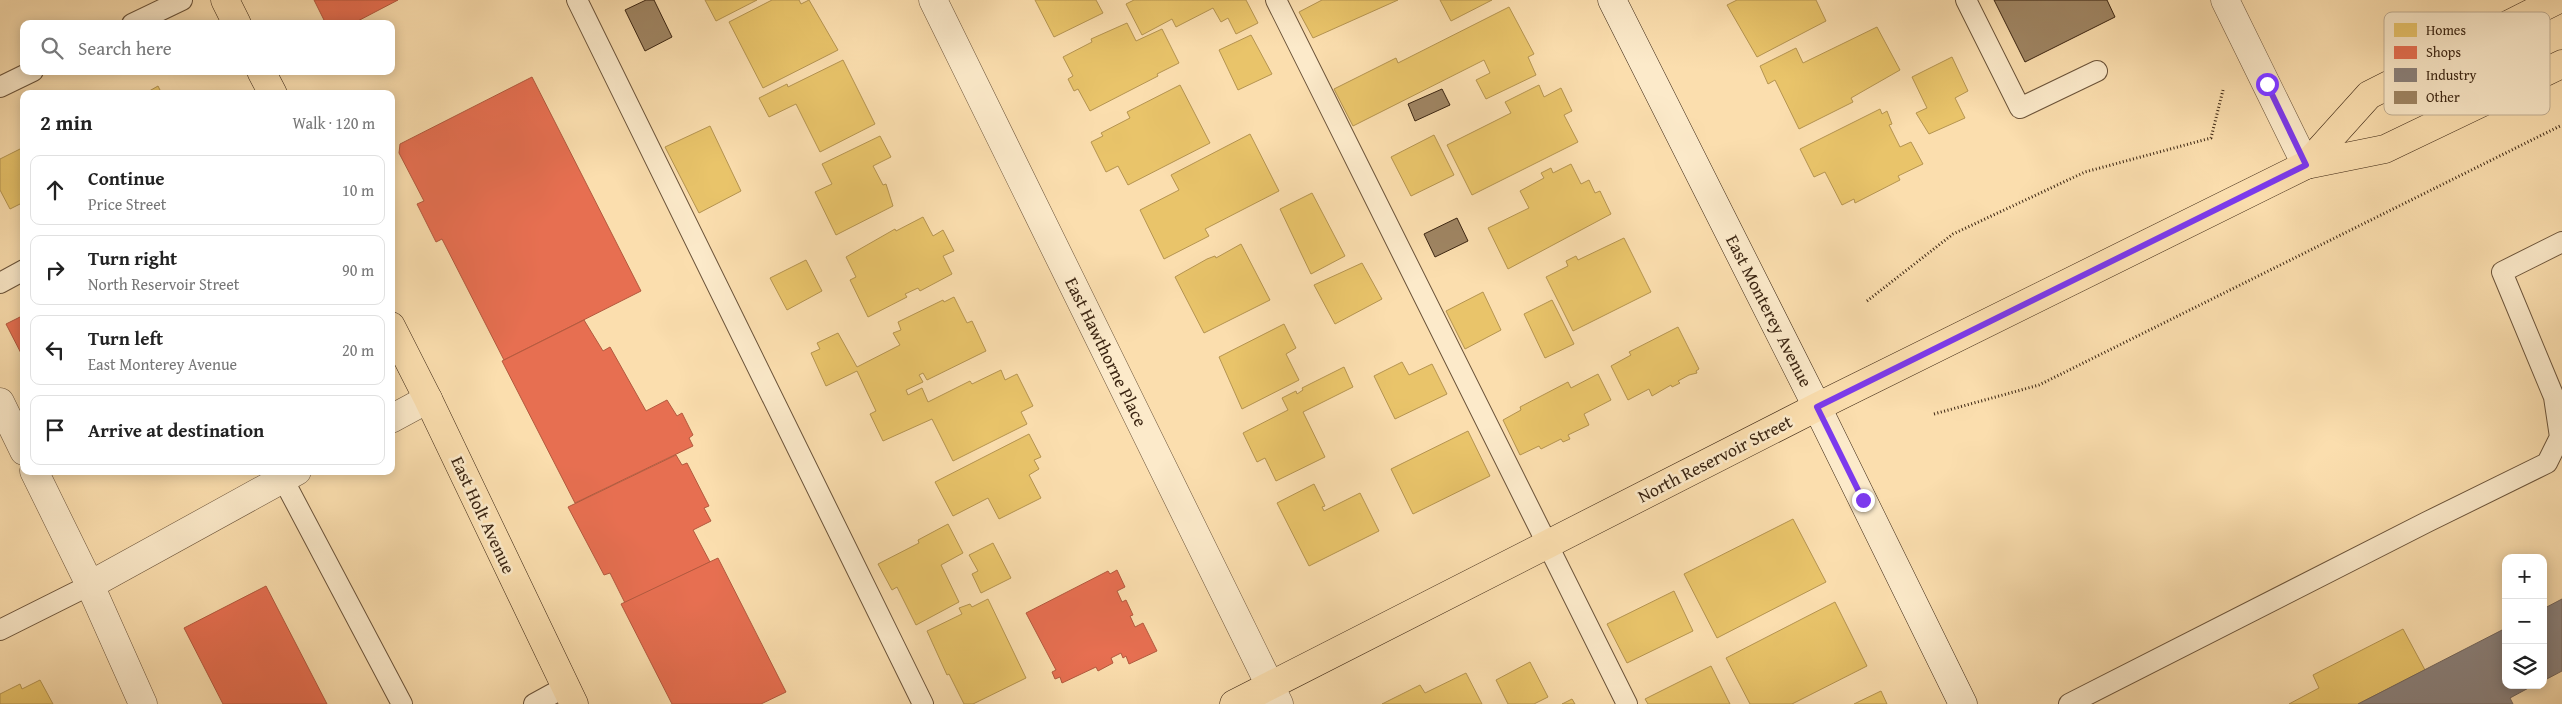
<!DOCTYPE html>
<html lang="en">
<head>
<meta charset="utf-8">
<style>
  body { margin:0; font-family:"Gentium Book Plus",serif; background:#f6f6f6; color:#222 }
  .controls { position:absolute; right:15px; bottom:15px; display:grid; overflow:hidden; border-radius:10px; box-shadow:0 2px 12px #0003 }
  .controls button { width:45px; height:45px; display:grid; place-items:center; padding:0; border:0; border-bottom:1px solid #e0e0e0; background:#fff; color:#222; font:25px sans-serif }
  .stop { position:absolute; width:15px; height:15px; margin:-11px; border:4px solid #7c3aed; border-radius:50%; background:#fff }
  .stop.end { background:#7c3aed; border-color:#fff; box-shadow:0 1px 5px #0008 }
  .list { margin:0; padding:0; list-style:none }
  h2 { display:flex; justify-content:space-between; align-items:center; height:65px; margin:0; padding:0 20px; font-size:21px }
  h2 small { font-size:16px; font-weight:400; color:#767676 }
  .list li { display:grid; grid-template-columns:32px 1fr auto; gap:15px; align-items:center; box-sizing:border-box; height:70px; margin:0 10px 10px; padding:0 10px; border:1px solid #e0e0e0; border-radius:10px }
  .list b { display:block; font-size:19px; white-space:nowrap }
  .list p { margin:0; font-size:16px; white-space:nowrap; color:#767676 }
  .list em { font-size:16px; font-style:normal; color:#767676 }
  .icon { flex:none; width:28px; height:28px; fill:none; stroke:currentColor; stroke-width:2; stroke-linecap:round; stroke-linejoin:round }
  .map { position:relative; flex:none; width:2562px; height:704px; overflow:hidden }
  .search { position:absolute; background:#fff; box-shadow:0 2px 12px #0003; left:20px; top:20px; width:375px; height:55px; display:flex; align-items:center; gap:12px; box-sizing:border-box; padding:0 18px; border-radius:10px; color:#767676; font-size:19px }
  .panel { position:absolute; background:#fff; box-shadow:0 2px 12px #0003; left:20px; top:90px; width:375px; height:385px; border-radius:10px }
  .map>svg:first-child { display:block }
</style>
</head>
<body>
<div class="map">
<svg width="2562" height="704" viewBox="0 0 2562 704">
  <rect width="100%" height="100%" fill="#fbdeae"/>
  <filter id="stains"><feTurbulence type="fractalNoise" baseFrequency=".004" numOctaves="4"/><feColorMatrix values="0 0 0 0 .2 0 0 0 0 .09 0 0 0 0 .02 0 0 0 .5 -.17"/></filter>
  <radialGradient id="worn" r=".72"><stop offset=".6" stop-color="#630" stop-opacity="0"/><stop offset="1" stop-color="#630" stop-opacity=".3"/></radialGradient>
  <g fill="#e9c46a" stroke="#b59450">
    <polygon points="705,0 757,0 716,21"/>
    <polygon points="772,0 799,0 801,4 809,0 838,50 763,88 729,22"/>
    <polygon points="1035,0 1096,0 1103,13 1054,37"/>
    <polygon points="1134,0 1246,0 1258,23 1236,34 1228,18 1221,22 1213,8 1176,27 1172,19 1142,35 1126,4"/>
    <polygon points="1322,0 1398,0 1313,38 1299,12"/>
    <polygon points="1440,0 1492,0 1451,21"/>
    <polygon points="1737,0 1816,0 1826,21 1757,57 1727,5"/>
    <polygon points="1509,7 1534,54 1528,57 1536,75 1486,99 1476,80 1490,73 1484,60 1353,126 1334,89 1396,58 1398,63"/>
    <polygon points="1127,23 1136,41 1162,29 1179,63 1157,74 1158,76 1090,111 1078,89 1074,91 1068,79 1073,76 1063,57 1092,42 1091,39"/>
    <polygon points="1877,27 1900,70 1851,98 1853,102 1799,129 1775,80 1768,84 1760,66 1796,48 1803,63"/>
    <polygon points="1251,35 1272,74 1238,90 1219,50"/>
    <polygon points="1952,57 1968,91 1955,98 1965,118 1929,134 1916,113 1927,108 1912,77"/>
    <polygon points="843,60 875,124 820,152 796,104 769,117 759,98 787,84 788,87"/>
    <polygon points="1180,85 1210,143 1128,185 1118,166 1106,172 1091,142 1103,136 1101,133 1130,118 1127,112"/>
    <polygon points="1539,85 1544,97 1561,88 1572,111 1564,115 1578,142 1472,195 1447,145 1511,113 1505,102"/>
    <polygon points="158,86 162,94 144,94"/>
    <polygon points="1880,109 1882,114 1887,111 1892,124 1889,125 1900,147 1911,142 1923,164 1898,176 1900,180 1855,203 1854,199 1842,205 1825,172 1814,177 1800,149"/>
    <polygon points="710,126 741,191 699,213 665,147"/>
    <polygon points="1250,134 1279,191 1205,229 1209,236 1164,259 1140,210 1179,190 1171,175"/>
    <polygon points="1434,135 1454,175 1411,196 1391,157"/>
    <polygon points="880,136 891,157 873,166 883,185 886,184 893,206 836,235 815,192 832,184 822,164"/>
    <polygon points="24,147 24,202 10,209 0,190 0,159"/>
    <polygon points="1571,164 1581,184 1589,180 1595,193 1600,191 1611,214 1508,269 1488,228 1529,208 1520,191 1544,178 1541,173 1551,168 1553,173"/>
    <polygon points="1312,193 1345,256 1311,274 1280,209"/>
    <polygon points="923,217 933,236 943,230 954,251 943,256 952,274 920,291 918,288 905,294 907,297 868,317 850,280 856,277 846,257 895,229 896,231"/>
    <polygon points="1624,238 1651,292 1573,331 1546,277 1568,266 1566,261 1576,256 1578,260"/>
    <polygon points="1241,244 1270,300 1204,333 1175,277 1207,259 1215,256 1216,258"/>
    <polygon points="806,260 822,291 787,310 770,278"/>
    <polygon points="1362,263 1382,299 1335,324 1314,285"/>
    <polygon points="1483,292 1501,330 1465,349 1446,311"/>
    <polygon points="954,297 967,323 972,321 986,351 927,380 923,373 919,375 923,382 906,390 908,395 922,388 928,402 970,381 972,384 1001,370 1005,380 1017,374 1033,406 1021,412 1027,424 953,461 932,419 883,441 870,414 876,411 857,371 826,386 811,353 820,349 817,343 838,333 857,367 900,345 893,333 901,330 898,322 943,300 944,302"/>
    <polygon points="1552,300 1574,344 1545,358 1524,314"/>
    <polygon points="1284,324 1296,348 1286,354 1299,380 1242,409 1219,357"/>
    <polygon points="1678,327 1699,369 1696,371 1697,373 1689,375 1678,381 1680,383 1672,387 1671,385 1652,396 1649,389 1628,400 1611,366 1631,355 1629,352"/>
    <polygon points="1402,362 1409,375 1432,364 1447,394 1395,419 1374,376"/>
    <polygon points="1344,367 1353,387 1303,412 1325,457 1276,481 1265,458 1257,462 1243,433 1288,410 1282,398 1296,391 1297,394 1303,390 1302,388"/>
    <polygon points="1598,374 1611,400 1584,414 1589,425 1568,435 1570,439 1563,442 1561,439 1541,449 1539,446 1520,455 1503,420 1521,410 1520,407 1568,382 1571,388"/>
    <polygon points="1468,431 1490,476 1413,514 1391,469"/>
    <polygon points="1029,434 1041,457 1034,460 1039,469 1029,475 1041,498 999,519 988,498 953,516 935,482"/>
    <polygon points="1314,484 1325,506 1322,507 1324,511 1360,493 1379,531 1309,566 1277,503"/>
    <polygon points="1793,519 1826,582 1717,638 1684,574"/>
    <polygon points="948,524 963,553 941,565 959,602 916,625 897,587 892,590 878,564 919,543 918,540"/>
    <polygon points="993,543 1011,578 981,593 972,574 978,571 969,555"/>
    <polygon points="1674,591 1693,631 1627,663 1607,624"/>
    <polygon points="988,599 1026,678 973,704 964,704 949,674 947,675 927,631 962,614 959,608 970,604 972,607"/>
    <polygon points="1835,602 1867,666 1792,704 1750,704 1726,658"/>
    <polygon points="2403,629 2425,670 2358,704 2289,704 2319,688 2313,675"/>
    <polygon points="1530,662 1548,697 1534,704 1508,704 1496,680"/>
    <polygon points="1711,666 1730,704 1648,704 1645,699"/>
    <polygon points="1466,673 1482,704 1382,704 1420,685 1425,693"/>
    <polygon points="40,680 53,704 0,704 0,694 20,684 22,689"/>
    <polygon points="1881,691 1887,704 1854,704"/>
    <polygon points="1572,699 1575,704 1562,704"/>
  </g>
  <g fill="#e76f51" stroke="#b3593e">
    <polygon points="314,0 398,0 352,24 326,24"/>
    <polygon points="532,77 641,291 504,360 442,239 436,242 417,204 424,201 399,153 400,144"/>
    <polygon points="24,315 24,359 6,324"/>
    <polygon points="584,320 603,351 610,347 646,411 667,400 677,416 682,413 693,435 689,438 693,446 575,503 502,361"/>
    <polygon points="676,455 682,465 687,463 709,506 704,508 711,521 693,530 710,562 625,603 610,573 604,575 568,507"/>
    <polygon points="718,558 786,692 761,704 672,704 621,604"/>
    <polygon points="1117,570 1125,587 1117,591 1122,602 1126,600 1133,615 1130,616 1135,627 1143,623 1157,651 1129,664 1126,656 1123,658 1121,653 1111,658 1113,663 1098,671 1096,667 1062,683 1060,677 1055,679 1052,672 1056,670 1026,613 1108,571 1110,574"/>
    <polygon points="266,586 327,704 223,704 184,628"/>
  </g>
  <g fill="#8a817c" stroke="#72655c">
    <polygon points="2562,599 2562,671 2543,681 2543,609"/>
    <polygon points="2506,628 2506,685 2534,685 2510,698 2513,704 2358,704"/>
  </g>
  <g fill="#9f8563" stroke="#3b2512">
    <polygon points="646,0 654,0 672,37 645,51 625,10"/>
    <polygon points="1994,0 2107,0 2115,17 2025,62"/>
    <polygon points="1442,89 1450,105 1415,121 1408,104"/>
    <polygon points="1457,218 1468,241 1435,257 1424,234"/>
  </g>
  <g fill="none" stroke-linecap="round" stroke-linejoin="round">
    <g stroke="#6b5339" stroke-width="22">
      <g id="lane">
        <polyline points="577,0 923,704"/>
        <polyline points="1276,0 1627,704"/>
        <polyline points="1966,0 2020,108 2097,71"/>
        <polyline points="132,24 182,0"/>
        <polyline points="0,87 33,71"/>
        <polyline points="0,283 24,270"/>
        <polyline points="283,479 402,704"/>
        <polyline points="0,630 90,585"/>
        <polyline points="534,704 565,687"/>
        <polyline points="2069,704 2427,522 2547,463 2560,437 2554,397 2502,272 2562,242"/>
      </g>
    </g>
    <g stroke="#6b5339" stroke-width="29">
      <g id="street">
        <polyline points="933,0 1279,704"/>
        <polyline points="2225,0 2306,165"/>
        <polyline points="0,402 24,451"/>
        <polyline points="391,419 428,399"/>
        <polyline points="34,471 90,585 143,704"/>
        <polyline points="90,585 297,471"/>
      </g>
    </g>
    <g stroke="#3b2512" stroke-width="29">
      <polyline id="secondary" points="1612,0 1817,407 1963,704"/>
    </g>
    <g stroke="#3b2512" stroke-width="29">
      <g id="primary">
        <polyline points="225,0 237,24"/>
        <polyline points="261,71 273,94"/>
        <polyline points="2306,165 2369,95 2557,0"/>
        <polyline points="391,326 428,399 574,704"/>
        <polyline points="1234,704 1817,407 2306,165 2385,149 2562,64"/>
      </g>
    </g>
    <g stroke="#3b2512" stroke-width="3" stroke-dasharray="1 2.5" stroke-linecap="butt">
      <polyline points="1867,301 1953,234 2085,172 2211,138 2223,90"/>
      <polyline points="1934,414 2039,385 2562,125"/>
    </g>
    <use href="#lane" stroke="#fceaca" stroke-width="20"/>
    <use href="#street" stroke="#fceaca" stroke-width="28"/>
    <use href="#secondary" stroke="#fceaca" stroke-width="28"/>
    <use href="#primary" stroke="#fbdeae" stroke-width="28"/>
  </g>
  <g fill="none" stroke-linecap="round" stroke-linejoin="round">
    <polyline stroke="#7c3aed" stroke-width="6" points="1863,500 1817,407 2306,165 2267,84"/>
  </g>
  <g text-anchor="middle" stroke-width="5" stroke-linejoin="round" paint-order="stroke">
    <g font-size="18" fill="#3b2512" stroke="#fceaca">
      <text transform="translate(1769 311) rotate(63)" y="6">East Monterey Avenue</text>
      <text transform="translate(1106 352) rotate(64)" y="6">East Hawthorne Place</text>
      <text transform="translate(1715 459) rotate(-27)" y="6">North Reservoir Street</text>
      <text transform="translate(483 515) rotate(65)" y="6">East Holt Avenue</text>
    </g>
  </g>
  <rect x="2384" y="12" width="166" height="103" rx="8" fill="#fceaca" stroke="#c2af93" stroke-width="1"/>
  <rect x="2394" y="23" width="23" height="14" fill="#e9c46a"/>
  <rect x="2394" y="46" width="23" height="13" fill="#e76f51"/>
  <rect x="2394" y="68" width="23" height="14" fill="#8a817c"/>
  <rect x="2394" y="91" width="23" height="13" fill="#9f8563"/>
  <g font-size="14" fill="#3b2512">
    <text x="2426" y="35">Homes</text>
    <text x="2426" y="57">Shops</text>
    <text x="2426" y="80">Industry</text>
    <text x="2426" y="102">Other</text>
  </g>
  <rect width="100%" height="100%" filter="url(#stains)"/>
  <rect width="100%" height="100%" fill="url(#worn)"/>
</svg>
<div class="controls">
<button>+</button>
<button>−</button>
<button><svg class="icon" aria-label="layers" viewBox="0 0 24 24"><path d="M12 4l9 5-9 5-9-5zM3 14l9 5 9-5"/></svg></button>
</div>
<div class="stop" style="left:2267px;top:84px"></div>
<div class="stop end" style="left:1863px;top:500px"></div>
<div class="search"><svg class="icon" aria-label="search" viewBox="0 0 24 24"><circle cx="10" cy="10" r="6"/><path d="M15 15l6 6"/></svg>Search here</div>
<section class="panel">
<h2>2 min<small>Walk · 120 m</small></h2>
<ul class="list">
<li><svg class="icon" aria-label="ahead" viewBox="0 0 24 24"><path d="M12 20V5M6 11l6-6 6 6"/></svg><div><b>Continue</b><p>Price Street</p></div><em>10 m</em></li>
<li><svg class="icon" aria-label="right" viewBox="0 0 24 24"><path d="M7 20v-9h11M14 6l5 5-5 5"/></svg><div><b>Turn right</b><p>North Reservoir Street</p></div><em>90 m</em></li>
<li><svg class="icon" aria-label="left" viewBox="0 0 24 24"><path d="M17 20v-9H6M10 6l-5 5 5 5"/></svg><div><b>Turn left</b><p>East Monterey Avenue</p></div><em>20 m</em></li>
<li><svg class="icon" aria-label="arrive" viewBox="0 0 24 24"><path d="M6 21V4h12l-3 4 3 4H6"/></svg><div><b>Arrive at destination</b></div></li>
</ul>
</section>
</div>
</body>
</html>
